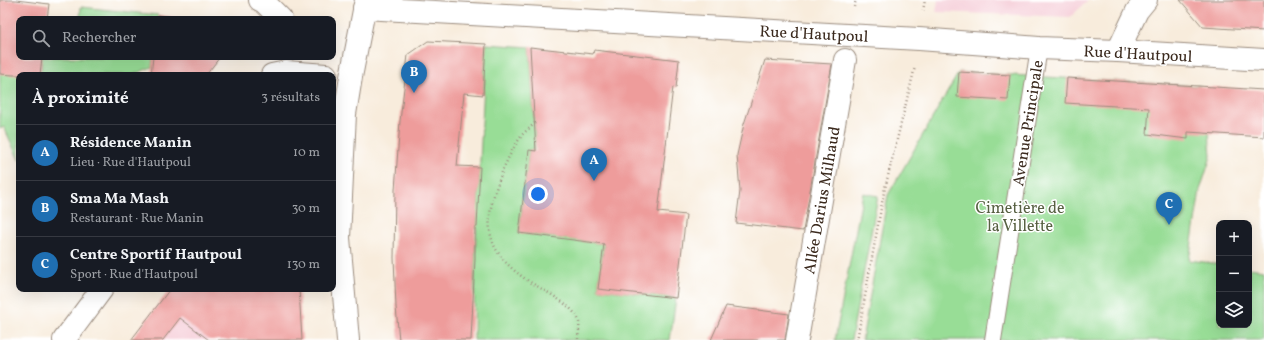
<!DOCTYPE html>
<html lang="fr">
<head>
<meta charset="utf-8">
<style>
  body { margin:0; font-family:Vollkorn,serif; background:#20242c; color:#f1f3f6 }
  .controls { position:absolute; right:12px; bottom:12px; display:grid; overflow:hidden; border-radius:8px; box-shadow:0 4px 16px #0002 }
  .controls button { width:36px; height:36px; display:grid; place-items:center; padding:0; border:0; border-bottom:1px solid #363941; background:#171b24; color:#f1f3f6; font:20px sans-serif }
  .you { position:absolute; left:538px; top:194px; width:14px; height:14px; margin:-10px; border:3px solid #fff; border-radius:50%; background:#1a73e8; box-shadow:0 0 0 6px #1a73e833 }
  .badge { display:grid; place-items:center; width:26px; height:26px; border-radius:50%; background:#1f6fb2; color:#fff; font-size:13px; font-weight:700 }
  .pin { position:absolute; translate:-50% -33px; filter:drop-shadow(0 1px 2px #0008) }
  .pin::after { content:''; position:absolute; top:21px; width:14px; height:12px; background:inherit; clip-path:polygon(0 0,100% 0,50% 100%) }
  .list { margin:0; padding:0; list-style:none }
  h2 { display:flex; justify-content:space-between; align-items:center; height:52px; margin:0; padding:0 16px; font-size:17px }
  h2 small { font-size:13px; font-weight:400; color:#9ea1a6 }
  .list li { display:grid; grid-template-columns:26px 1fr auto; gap:12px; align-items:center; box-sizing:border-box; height:56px; padding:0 16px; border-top:1px solid #363941 }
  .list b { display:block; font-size:15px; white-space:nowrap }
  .list p { margin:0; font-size:13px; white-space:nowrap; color:#9ea1a6 }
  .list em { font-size:13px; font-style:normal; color:#9ea1a6 }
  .icon { flex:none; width:22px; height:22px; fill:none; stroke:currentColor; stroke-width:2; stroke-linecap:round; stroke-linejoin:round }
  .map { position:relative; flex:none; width:1264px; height:340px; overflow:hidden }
  .search { position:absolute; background:#171b24; box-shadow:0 4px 16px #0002; left:16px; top:16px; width:320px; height:44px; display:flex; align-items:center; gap:10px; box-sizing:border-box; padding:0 14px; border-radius:8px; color:#9ea1a6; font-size:15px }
  .panel { position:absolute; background:#171b24; box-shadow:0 4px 16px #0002; left:16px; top:72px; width:320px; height:220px; border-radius:8px }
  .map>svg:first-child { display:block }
</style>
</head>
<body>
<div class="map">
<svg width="1264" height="340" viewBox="0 0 1264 340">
  <rect width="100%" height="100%" fill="#fff"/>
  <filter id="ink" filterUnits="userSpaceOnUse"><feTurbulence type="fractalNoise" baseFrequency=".025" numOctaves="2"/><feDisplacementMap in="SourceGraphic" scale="8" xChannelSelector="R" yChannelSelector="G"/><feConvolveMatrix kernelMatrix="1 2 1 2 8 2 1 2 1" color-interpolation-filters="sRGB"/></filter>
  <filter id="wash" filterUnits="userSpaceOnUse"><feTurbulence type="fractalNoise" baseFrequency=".012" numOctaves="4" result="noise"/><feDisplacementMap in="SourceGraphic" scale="16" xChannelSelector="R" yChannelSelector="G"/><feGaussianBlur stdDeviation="0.9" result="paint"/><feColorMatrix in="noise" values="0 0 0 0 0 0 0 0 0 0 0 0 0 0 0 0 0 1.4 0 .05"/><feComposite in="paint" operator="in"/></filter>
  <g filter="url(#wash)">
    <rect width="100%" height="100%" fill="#f8ecdc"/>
    <g fill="#f6cfd9">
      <polygon points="938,0 1089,0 1070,17 936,12"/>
      <polygon points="159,303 209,340 131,340"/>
    </g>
    <g fill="#98dd96" stroke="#6a845a">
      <polygon points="81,7 158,15 158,19 80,19"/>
      <polygon points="486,44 530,47 535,137 534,150 529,150 519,233 604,244 598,289 676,298 670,340 474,340 475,260"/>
      <polygon points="42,57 153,57 152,67 132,75 19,75 19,160 4,127 0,129 0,71 35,74 41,71"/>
      <polygon points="959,72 1200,86 1209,133 1211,156 1200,190 1189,260 1219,264 1219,325 1249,325 1249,268 1264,270 1264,340 862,340 888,195"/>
      <polygon points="863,193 878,196 851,340 835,340"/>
    </g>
    <g id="blocks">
      <g fill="#ee9c9b">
        <polygon points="0,0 16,0 49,4 47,19 19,19 19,57 42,57 40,75 13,75 0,74"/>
        <polygon points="1180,0 1264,0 1264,31 1203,27"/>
        <polygon points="158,15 191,19 192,19 158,19"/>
        <polygon points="428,41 486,44 483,95 464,93 457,166 480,167 477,227 475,227 475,259 471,340 399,340 396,307 394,258 395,190 400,121 408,55"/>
        <polygon points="530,47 593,54 594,50 679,60 676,88 673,87 658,212 686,215 676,298 598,289 604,244 519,233 529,150 536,151"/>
        <polygon points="153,57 220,57 206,75 151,75"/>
        <polygon points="765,60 832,64 803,231 736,223 740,191 737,155 744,124"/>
        <polygon points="959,72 1010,75 1008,100 957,97"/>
        <polygon points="1067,78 1264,90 1264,137 1188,132 1188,139 1147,134 1149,108 1065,103"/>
        <polygon points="170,289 299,289 302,340 209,340 180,318 163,340 131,340"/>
        <polygon points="726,306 789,314 785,340 711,340"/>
      </g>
    </g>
  </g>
  <g filter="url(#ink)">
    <use href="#blocks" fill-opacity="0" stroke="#9a8b7d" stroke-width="1"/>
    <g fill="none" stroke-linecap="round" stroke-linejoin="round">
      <g stroke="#9a8b7d" stroke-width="18">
        <polyline id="service" points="993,340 1039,48"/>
      </g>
      <g stroke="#9a8b7d" stroke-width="24">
        <polyline id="pedestrian" points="797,340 845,60"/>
      </g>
      <g stroke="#9a8b7d" stroke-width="24">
        <g id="minor">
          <polyline points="260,0 264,2 281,19"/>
          <polyline points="364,8 919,39 1039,48 1118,51 1264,60"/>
          <polyline points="1118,51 1137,11 1146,0"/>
          <polyline points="272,75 286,72 326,75"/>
          <polyline points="64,340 102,289"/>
          <polyline points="348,340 339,238 345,114 351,77 366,0"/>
        </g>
      </g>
      <g stroke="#9a8b7d" stroke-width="2.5" stroke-dasharray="1 3" stroke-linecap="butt">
        <polyline points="854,7 856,0"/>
        <polyline points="923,11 925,0"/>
        <path d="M535 123C531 127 527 130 523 134 512 148 503 168 497 186 481 231 490 256 530 282 542 289 555 296 566 305 571 309 578 315 579 322 580 327 578 335 578 340"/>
        <polyline points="857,340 884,192 915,67"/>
      </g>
      <use href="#service" stroke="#fff" stroke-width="16"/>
      <use href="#pedestrian" stroke="#fff" stroke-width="22"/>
      <use href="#minor" stroke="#fff" stroke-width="22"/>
    </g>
  </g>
  <g text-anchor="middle" stroke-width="3" stroke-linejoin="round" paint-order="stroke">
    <g font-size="16" fill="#3b2a1e" stroke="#fff">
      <text transform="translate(814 33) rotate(3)" y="6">Rue d'Hautpoul</text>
      <text transform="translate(1138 53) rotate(3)" y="6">Rue d'Hautpoul</text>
      <text transform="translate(1027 123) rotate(-81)" y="6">Avenue Principale</text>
      <text transform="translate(821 200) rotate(-80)" y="6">Allée Darius Milhaud</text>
    </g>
    <g font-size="16" fill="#576042" stroke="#fff">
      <text x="1020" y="213">Cimetière de<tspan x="1020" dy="18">la Villette</tspan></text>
    </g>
  </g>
</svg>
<div class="controls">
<button>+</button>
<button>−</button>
<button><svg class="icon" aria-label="layers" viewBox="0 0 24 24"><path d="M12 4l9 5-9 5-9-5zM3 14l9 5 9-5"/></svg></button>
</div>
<div class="you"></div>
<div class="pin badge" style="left:594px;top:181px">A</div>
<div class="pin badge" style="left:414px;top:93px">B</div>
<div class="pin badge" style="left:1169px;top:225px">C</div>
<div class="search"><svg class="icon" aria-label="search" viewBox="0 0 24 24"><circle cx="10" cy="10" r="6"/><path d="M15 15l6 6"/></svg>Rechercher</div>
<section class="panel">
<h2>À proximité<small>3 résultats</small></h2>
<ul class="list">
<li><span class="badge">A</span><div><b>Résidence Manin</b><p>Lieu · Rue d'Hautpoul</p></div><em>10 m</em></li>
<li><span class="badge">B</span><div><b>Sma Ma Mash</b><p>Restaurant · Rue Manin</p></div><em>30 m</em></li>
<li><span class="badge">C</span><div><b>Centre Sportif Hautpoul</b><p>Sport · Rue d'Hautpoul</p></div><em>130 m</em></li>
</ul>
</section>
</div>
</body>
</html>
